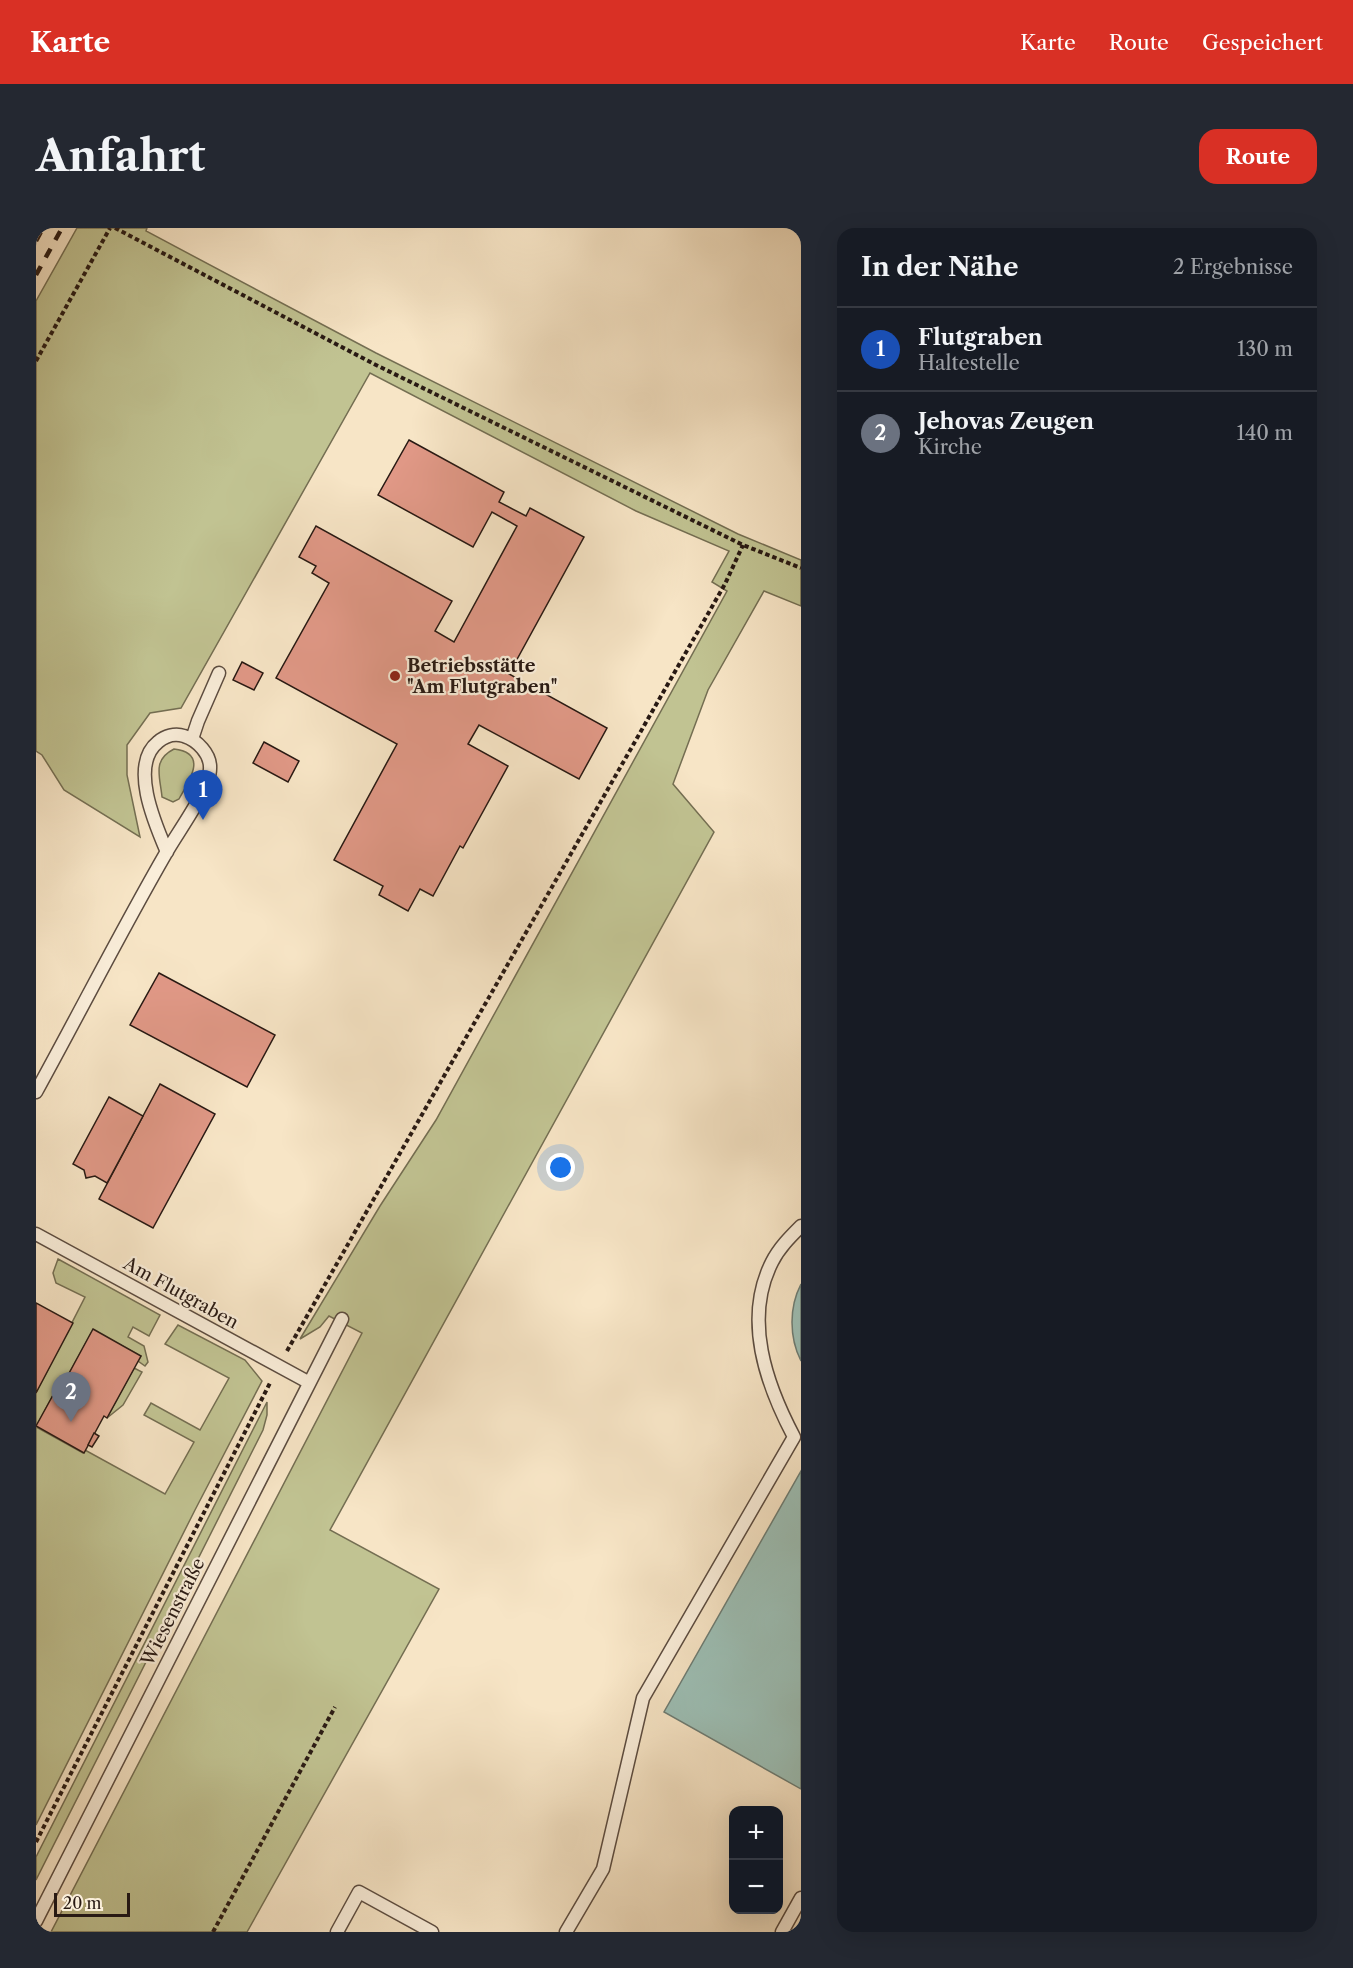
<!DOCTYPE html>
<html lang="de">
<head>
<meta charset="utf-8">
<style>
  body { margin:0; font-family:"Libre Caslon Text",serif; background:#242831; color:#f1f3f6 }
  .controls { position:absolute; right:18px; bottom:18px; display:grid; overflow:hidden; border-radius:12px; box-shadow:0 6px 24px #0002 }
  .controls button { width:54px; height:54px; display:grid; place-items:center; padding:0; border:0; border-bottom:2px solid #363941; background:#171b24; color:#f1f3f6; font:30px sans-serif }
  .scale { position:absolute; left:18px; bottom:15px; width:76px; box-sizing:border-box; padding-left:6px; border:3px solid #281913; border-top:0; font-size:16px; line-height:21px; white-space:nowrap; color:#281913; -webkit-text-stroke:4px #faeeda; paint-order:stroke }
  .you { position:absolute; left:525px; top:940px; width:21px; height:21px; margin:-15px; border:4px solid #fff; border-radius:50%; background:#1a73e8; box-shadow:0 0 0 9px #1a73e833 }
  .badge { display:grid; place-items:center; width:39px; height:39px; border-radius:50%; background:#d93025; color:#fff; font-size:20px; font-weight:700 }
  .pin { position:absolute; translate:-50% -50px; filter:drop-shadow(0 2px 3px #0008) }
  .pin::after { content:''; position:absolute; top:32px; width:21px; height:18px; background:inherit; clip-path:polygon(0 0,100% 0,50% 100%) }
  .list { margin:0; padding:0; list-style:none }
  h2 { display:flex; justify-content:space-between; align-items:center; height:78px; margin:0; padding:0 24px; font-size:26px }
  h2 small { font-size:20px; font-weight:400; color:#9ea1a6 }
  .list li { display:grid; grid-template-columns:39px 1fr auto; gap:18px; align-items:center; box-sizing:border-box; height:84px; padding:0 24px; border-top:2px solid #363941 }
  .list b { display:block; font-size:22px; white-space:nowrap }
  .list p { margin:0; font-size:20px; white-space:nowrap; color:#9ea1a6 }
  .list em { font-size:20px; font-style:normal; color:#9ea1a6 }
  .map { position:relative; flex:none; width:765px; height:1704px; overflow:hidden; border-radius:18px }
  header { display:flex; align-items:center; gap:36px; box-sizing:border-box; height:84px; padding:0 30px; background:#d93025; color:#fff }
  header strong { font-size:28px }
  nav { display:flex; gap:33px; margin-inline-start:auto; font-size:21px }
  .intro { display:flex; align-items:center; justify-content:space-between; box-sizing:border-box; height:144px; padding:0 36px }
  h1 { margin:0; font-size:42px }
  .button { padding:15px 27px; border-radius:18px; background:#d93025; color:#fff; font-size:21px; font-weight:700 }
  main { display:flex; gap:36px; padding:0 36px }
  aside { flex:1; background:#171b24; border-radius:18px; box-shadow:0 6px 24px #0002 }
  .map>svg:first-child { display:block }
</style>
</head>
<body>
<header>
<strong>Karte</strong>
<nav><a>Karte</a><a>Route</a><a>Gespeichert</a></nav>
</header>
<div class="intro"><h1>Anfahrt</h1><a class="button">Route</a></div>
<main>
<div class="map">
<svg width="765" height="1704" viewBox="0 0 765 1704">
  <rect width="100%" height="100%" fill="#f7e5c6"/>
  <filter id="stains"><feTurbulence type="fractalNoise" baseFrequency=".00333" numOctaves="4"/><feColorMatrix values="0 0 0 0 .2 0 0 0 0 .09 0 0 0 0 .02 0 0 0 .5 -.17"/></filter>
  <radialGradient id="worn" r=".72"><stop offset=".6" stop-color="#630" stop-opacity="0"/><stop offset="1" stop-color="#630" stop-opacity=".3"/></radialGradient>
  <g fill="#c1c392" stroke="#746e52" stroke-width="1.5">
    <polygon points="41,0 111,0 110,3 340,125 702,306 765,332 765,378 728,363 672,462 637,556 678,604 294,1302 403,1361 211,1704 15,1704 326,1105 293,1088 284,1099 264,1111 344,978 400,892 691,363 676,354 693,323 600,283 334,145 145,480 114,485 91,517 91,547 104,609 28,562 6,527 0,523 0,73"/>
    <path d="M138 521C173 525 153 553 143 571L137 574 126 569C124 548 116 532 138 521Z"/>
    <polygon points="22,1031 124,1087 113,1108 97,1099 92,1109 108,1118 112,1134 109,1138 102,1133 105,1128 57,1102 25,1160 22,1158 0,1199 47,1225 49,1222 129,1266 158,1214 108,1187 115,1175 164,1202 193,1150 129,1116 142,1097 209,1132 226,1153 159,1282 0,1597 0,1165 49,1069 20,1055 17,1045"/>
    <polygon points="98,1140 106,1144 87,1177 71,1190"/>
    <polygon points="231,1174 231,1187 227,1202 0,1652 0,1629"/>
  </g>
  <g fill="#9dbfb5" stroke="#6e7d74" stroke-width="1.5">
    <path d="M765 1056V1133C753 1109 753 1079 765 1056Z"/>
    <polygon points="765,1243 765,1561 628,1484"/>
  </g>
  <g fill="#e09886" stroke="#281913" stroke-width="1.5">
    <polygon points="373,212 468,264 463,274 490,288 494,280 548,309 473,446 571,500 543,551 443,497 432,516 472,538 427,620 424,618 397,668 384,661 372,683 343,667 347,658 298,632 361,516 240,450 293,355 276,345 280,338 263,329 280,298 416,373 399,403 418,414 481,298 456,284 437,319 342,267"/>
    <polygon points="206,434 227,445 218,462 197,452"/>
    <polygon points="228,514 263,533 252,554 217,535"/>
    <polygon points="123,745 239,807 211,859 94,797"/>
    <polygon points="124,856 179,886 117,1000 63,971"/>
    <polygon points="73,869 107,888 71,955 59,948 50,950 48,942 37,936"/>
    <polygon points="0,1075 37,1095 0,1165"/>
    <polygon points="57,1101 105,1128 71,1190 68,1188 48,1225 0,1198 22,1158 25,1160"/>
    <polygon points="58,1205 63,1208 56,1219 52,1217"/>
  </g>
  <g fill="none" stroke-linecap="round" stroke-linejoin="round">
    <g stroke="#5c4c40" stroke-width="15">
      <g id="service">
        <polyline points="156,511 162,493 183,445"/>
        <path d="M0 864C44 784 85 703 130 625 141 605 174 561 174 541 175 526 161 512 148 508 139 505 129 508 122 514 93 537 119 596 131 624"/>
        <polyline points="0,1006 272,1154"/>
        <polyline points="0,1693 306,1091"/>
        <polyline points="301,1704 323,1664 396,1704"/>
        <path d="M530 1704 567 1641 607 1470 758 1209C730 1156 707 1091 736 1034 743 1020 754 1009 765 998"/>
        <polyline points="746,1704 765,1670"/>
      </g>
    </g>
    <g stroke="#281913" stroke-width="4" stroke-dasharray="4.5 3" stroke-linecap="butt">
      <polyline points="79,0 338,136 707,317 765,340"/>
      <polyline points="0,133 74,0"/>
      <polyline points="251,1123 689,356 707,317"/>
      <polyline points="0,1614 235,1153"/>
      <polyline points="177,1704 299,1479"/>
    </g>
    <use href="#service" stroke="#faeeda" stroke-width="12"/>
    <g stroke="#281913" stroke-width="4.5" stroke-dasharray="10 10" stroke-linecap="butt">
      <polyline points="0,13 7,0"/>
      <polyline points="0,47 26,0"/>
    </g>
  </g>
  <circle fill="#8f2418" stroke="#faeeda" stroke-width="2" cx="359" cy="448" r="6"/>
  <g text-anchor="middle" stroke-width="4.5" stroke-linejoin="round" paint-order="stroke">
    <g font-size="18" font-weight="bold" fill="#281913" stroke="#faeeda" text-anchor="start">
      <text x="371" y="444">Betriebsstätte<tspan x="371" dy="21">"Am Flutgraben"</tspan></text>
    </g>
    <g font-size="18" fill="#281913" stroke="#faeeda">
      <text transform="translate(145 1065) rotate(29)" y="6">Am Flutgraben</text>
      <text transform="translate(137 1384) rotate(-63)" y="6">Wiesenstraße</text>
    </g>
  </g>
  <rect width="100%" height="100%" filter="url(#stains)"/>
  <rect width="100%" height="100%" fill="url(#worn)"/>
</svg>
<div class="controls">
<button>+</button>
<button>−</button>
</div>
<div class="scale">20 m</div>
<div class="you"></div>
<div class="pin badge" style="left:167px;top:592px;background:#1a4fb4">1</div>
<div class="pin badge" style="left:35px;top:1194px;background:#6b7280">2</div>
</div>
<aside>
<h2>In der Nähe<small>2 Ergebnisse</small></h2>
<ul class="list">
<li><span class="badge" style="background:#1a4fb4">1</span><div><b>Flutgraben</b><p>Haltestelle</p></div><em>130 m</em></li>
<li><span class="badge" style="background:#6b7280">2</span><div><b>Jehovas Zeugen</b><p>Kirche</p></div><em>140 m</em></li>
</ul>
</aside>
</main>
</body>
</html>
